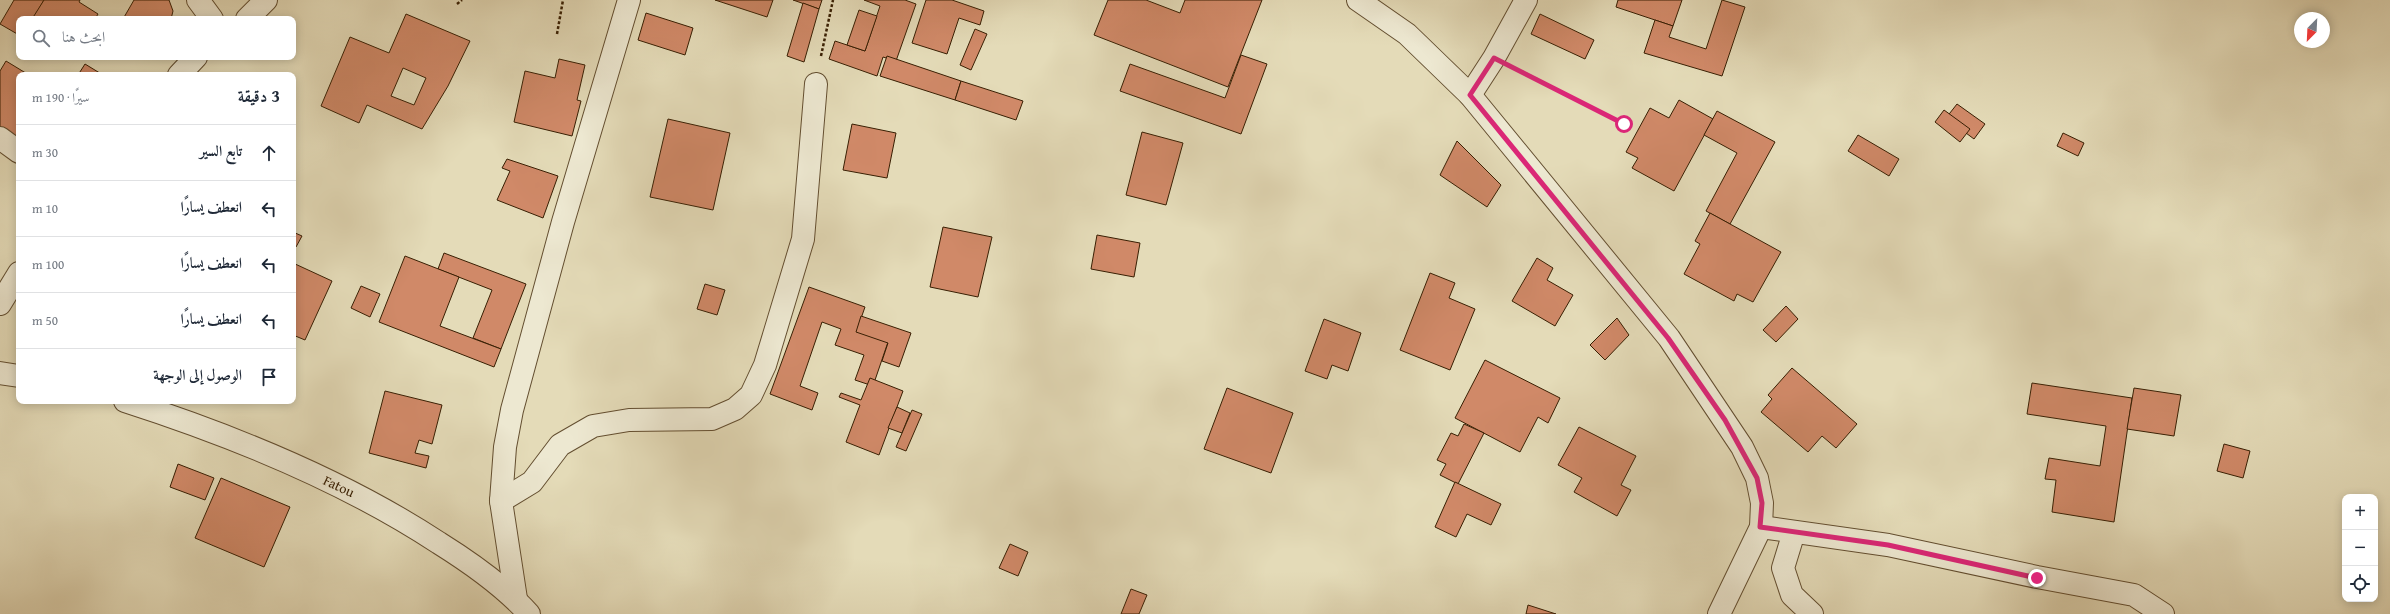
<!DOCTYPE html>
<html lang="ar">
<head>
<meta charset="utf-8">
<style>
  body { margin:0; font-family:"Gentium Book Plus",Amiri,serif; background:#f6f6f7; color:#1f2937; direction:rtl }
  .controls { position:absolute; right:12px; bottom:12px; display:grid; overflow:hidden; border-radius:8px; box-shadow:0 2px 10px #0003 }
  .controls button { width:36px; height:36px; display:grid; place-items:center; padding:0; border:0; border-bottom:1px solid #e0e1e3; background:#fff; color:#1f2937; font:20px sans-serif }
  .compass { position:absolute; left:2294px; top:12px; width:36px; height:36px; border-radius:50%; background:#fff; box-shadow:0 2px 10px #0003; rotate:204deg }
  .stop { position:absolute; width:12px; height:12px; margin:-9px; border:3px solid #db2777; border-radius:50%; background:#fff }
  .stop.end { background:#db2777; border-color:#fff; box-shadow:0 1px 4px #0008 }
  .list { margin:0; padding:0; list-style:none }
  h2 { display:flex; justify-content:space-between; align-items:center; height:52px; margin:0; padding:0 16px; font-size:17px }
  h2 small { font-size:13px; font-weight:400; color:#747a83 }
  .list li { display:grid; grid-template-columns:26px 1fr auto; gap:12px; align-items:center; box-sizing:border-box; height:56px; padding:0 16px; border-top:1px solid #e0e1e3 }
  .list b { display:block; font-size:15px; white-space:nowrap }
  .list em { font-size:13px; font-style:normal; color:#747a83 }
  .icon { flex:none; width:22px; height:22px; fill:none; stroke:currentColor; stroke-width:2; stroke-linecap:round; stroke-linejoin:round }
  .map { position:relative; flex:none; width:2390px; height:614px; overflow:hidden; direction:ltr }
  .search { position:absolute; background:#fff; box-shadow:0 2px 10px #0003; left:16px; top:16px; width:280px; height:44px; display:flex; align-items:center; gap:10px; box-sizing:border-box; padding:0 14px; border-radius:8px; color:#747a83; font-size:15px }
  .panel { position:absolute; background:#fff; box-shadow:0 2px 10px #0003; left:16px; top:72px; width:280px; height:332px; border-radius:8px; direction:rtl }
  .map>svg:first-child { display:block }
</style>
</head>
<body>
<div class="map">
<svg width="2390" height="614" viewBox="0 0 2390 614">
  <rect width="100%" height="100%" fill="#e4dbb8"/>
  <filter id="stains"><feTurbulence type="fractalNoise" baseFrequency=".005" numOctaves="4"/><feColorMatrix values="0 0 0 0 .2 0 0 0 0 .09 0 0 0 0 .02 0 0 0 .5 -.17"/></filter>
  <radialGradient id="worn" r=".72"><stop offset=".6" stop-color="#630" stop-opacity="0"/><stop offset="1" stop-color="#630" stop-opacity=".3"/></radialGradient>
  <g fill="#d08968" stroke="#381f03" fill-rule="evenodd">
    <polygon points="14,0 44,0 33,19 19,19 19,35 0,24"/>
    <polygon points="44,0 80,0 79,2 98,14 95,19 32,19"/>
    <polygon points="134,0 169,0 173,11 171,19 123,19"/>
    <polygon points="715,0 773,0 767,17"/>
    <polygon points="793,0 822,0 819,9"/>
    <polygon points="864,0 905,0 916,4 896,61 883,57 877,76 829,59 835,41 865,51 880,6"/>
    <polygon points="926,0 952,0 984,11 980,25 959,18 947,54 912,43"/>
    <polygon points="1108,0 1146,0 1180,13 1185,0 1262,0 1228,87 1094,35"/>
    <polygon points="1618,0 1682,0 1673,26 1616,7"/>
    <polygon points="1722,0 1745,7 1722,76 1644,53 1655,20 1673,26 1669,37 1706,49"/>
    <polygon points="803,3 819,9 804,62 787,56"/>
    <polygon points="859,10 877,16 865,51 847,45"/>
    <polygon points="646,13 693,28 685,55 638,40"/>
    <path d="M406 14 470 41 448 86 422 129 367 105 359 123 321 106 350 37 389 53ZM403 68 426 78 414 105 391 96Z"/>
    <polygon points="1540,14 1594,40 1585,59 1531,34"/>
    <polygon points="975,29 987,34 971,70 960,65"/>
    <polygon points="1241,55 1267,64 1241,134 1120,91 1130,64 1225,98"/>
    <polygon points="887,56 961,81 955,100 880,76"/>
    <polygon points="559,59 585,65 577,100 581,101 572,136 514,122 525,71 555,78"/>
    <polygon points="6,61 29,75 19,75 19,142 0,131 0,71"/>
    <polygon points="85,64 103,75 78,75"/>
    <polygon points="961,81 1023,101 1016,120 955,100"/>
    <polygon points="1679,100 1713,119 1674,191 1632,168 1638,158 1626,152 1650,108 1669,118"/>
    <polygon points="1957,104 1985,124 1974,139 1946,118"/>
    <polygon points="1944,110 1970,129 1960,142 1935,122"/>
    <polygon points="1717,111 1775,142 1730,224 1706,211 1737,153 1704,135"/>
    <polygon points="668,119 730,133 713,210 650,197"/>
    <polygon points="852,124 896,133 887,178 843,170"/>
    <polygon points="1142,132 1183,143 1166,205 1126,195"/>
    <polygon points="2063,133 2084,143 2078,156 2057,146"/>
    <polygon points="1858,135 1899,159 1889,176 1848,151"/>
    <polygon points="1457,141 1501,185 1487,207 1440,175"/>
    <polygon points="507,159 558,176 543,218 497,200 510,171 502,168"/>
    <polygon points="1710,213 1781,252 1753,302 1737,294 1734,301 1684,274 1700,244 1695,241"/>
    <polygon points="943,227 992,237 978,297 930,287"/>
    <polygon points="293,232 302,236 296,247 293,246"/>
    <polygon points="1097,235 1140,243 1134,277 1091,269"/>
    <polygon points="444,253 526,284 501,349 473,338 492,290 438,269"/>
    <polygon points="405,256 459,277 440,326 501,349 494,367 379,322"/>
    <polygon points="1537,258 1553,268 1547,280 1573,295 1555,326 1512,301"/>
    <polygon points="293,263 332,281 305,340 293,335"/>
    <polygon points="1430,273 1455,283 1449,298 1475,309 1450,370 1400,350"/>
    <polygon points="705,284 725,290 717,315 697,309"/>
    <polygon points="361,286 380,294 370,317 351,308"/>
    <polygon points="809,287 865,307 858,327 889,339 873,386 855,380 864,355 835,345 841,329 822,322 800,386 818,393 812,410 770,394"/>
    <polygon points="1786,306 1798,319 1776,342 1763,330"/>
    <polygon points="861,316 911,333 899,367 882,361 888,343 856,332"/>
    <polygon points="1617,318 1629,335 1605,360 1590,345"/>
    <polygon points="1324,319 1361,333 1348,371 1332,365 1327,379 1305,371"/>
    <polygon points="1485,360 1560,398 1548,423 1538,417 1520,452 1455,418"/>
    <polygon points="1792,368 1857,424 1836,448 1822,436 1808,452 1761,412 1772,399 1768,395"/>
    <polygon points="870,378 903,391 879,455 846,442 860,405 839,397 841,393 861,400"/>
    <polygon points="2032,383 2132,398 2114,522 2052,512 2056,480 2045,479 2049,458 2100,466 2106,426 2027,414"/>
    <polygon points="1227,388 1293,413 1271,473 1204,449"/>
    <polygon points="2134,388 2181,395 2174,436 2127,429"/>
    <polygon points="385,391 442,405 432,444 419,440 415,453 429,456 426,468 369,453"/>
    <polygon points="897,407 910,413 902,433 888,428"/>
    <polygon points="912,410 922,414 906,451 896,447"/>
    <polygon points="1464,424 1484,433 1458,484 1440,475 1446,464 1437,460 1451,433 1458,436"/>
    <polygon points="1579,427 1636,456 1621,485 1631,490 1617,516 1574,492 1582,478 1558,465"/>
    <polygon points="2224,444 2250,451 2243,478 2217,471"/>
    <polygon points="178,464 214,478 205,500 170,487"/>
    <polygon points="221,478 290,507 264,567 195,538"/>
    <polygon points="1455,482 1501,504 1491,525 1467,514 1456,537 1435,527"/>
    <polygon points="1010,544 1028,552 1018,576 999,568"/>
    <polygon points="1131,589 1147,595 1139,614 1121,614"/>
    <polygon points="1528,605 1556,614 1526,614"/>
  </g>
  <g fill="none" stroke-linecap="round" stroke-linejoin="round">
    <g stroke="#634e30" stroke-width="24">
      <g id="minor">
        <polyline points="198,0 212,19"/>
        <polyline points="1358,0 1407,34 1470,95 1669,338 1742,447 1757,478 1762,503 1761,527 1719,614"/>
        <polyline points="247,19 266,0"/>
        <polyline points="179,75 196,57"/>
        <polyline points="1470,95 1494,58 1526,0"/>
        <polyline points="0,138 19,152"/>
        <polyline points="0,304 19,273"/>
        <polyline points="0,373 19,376"/>
        <path d="M125 401C234 436 343 480 439 543 471 563 504 586 529 614"/>
        <polyline points="501,501 505,447 512,410 563,222 629,0"/>
        <polyline points="1761,527 1888,545 2037,577 2134,595 2163,614"/>
        <polyline points="1794,532 1783,568 1792,595 1812,614"/>
        <polyline points="516,599 501,501 532,482 560,445 593,426 629,420 712,419 735,409 751,395 765,365 803,239 816,84"/>
      </g>
    </g>
    <g stroke="#381f03" stroke-width="2.5" stroke-dasharray="3 2" stroke-linecap="butt">
      <polyline points="457,4 462,0"/>
      <polyline points="557,34 563,0"/>
      <polyline points="821,56 833,0"/>
      <polyline points="1521,71 1624,124"/>
    </g>
    <use href="#minor" stroke="#ede8d1" stroke-width="22"/>
  </g>
  <g fill="none" stroke-linecap="round" stroke-linejoin="round">
    <polyline stroke="#db2777" stroke-width="5" points="1624,124 1494,58 1470,95 1668,338 1725,420 1757,478 1762,503 1760,527 1888,545 2037,578"/>
  </g>
  <g text-anchor="middle" stroke-width="3.5" stroke-linejoin="round" paint-order="stroke">
    <g font-size="14" fill="#381f03" stroke="#ede8d1">
      <text transform="translate(339 486) rotate(25)" y="5">Fatou</text>
    </g>
  </g>
  <rect width="100%" height="100%" filter="url(#stains)"/>
  <rect width="100%" height="100%" fill="url(#worn)"/>
</svg>
<div class="controls">
<button>+</button>
<button>−</button>
<button><svg class="icon" aria-label="locate" viewBox="0 0 24 24"><circle cx="12" cy="12" r="6"/><path d="M12 2v4M12 18v4M2 12h4M18 12h4"/></svg></button>
</div>
<svg class="compass" viewBox="-18 -18 36 36"><path d="M0-13l5 13h-10z" fill="#e53935"/><path d="M0 13l5-13h-10z" fill="#747a83"/></svg>
<div class="stop" style="left:1624px;top:124px"></div>
<div class="stop end" style="left:2037px;top:578px"></div>
<div class="search"><svg class="icon" aria-label="search" viewBox="0 0 24 24"><circle cx="10" cy="10" r="6"/><path d="M15 15l6 6"/></svg>ابحث هنا</div>
<section class="panel">
<h2>3 دقيقة<small>سيرًا · 190 m</small></h2>
<ul class="list">
<li><svg class="icon" aria-label="ahead" viewBox="0 0 24 24"><path d="M12 20V5M6 11l6-6 6 6"/></svg><div><b>تابع السير</b></div><em>30 m</em></li>
<li><svg class="icon" aria-label="left" viewBox="0 0 24 24"><path d="M17 20v-9H6M10 6l-5 5 5 5"/></svg><div><b>انعطف يسارًا</b></div><em>10 m</em></li>
<li><svg class="icon" aria-label="left" viewBox="0 0 24 24"><path d="M17 20v-9H6M10 6l-5 5 5 5"/></svg><div><b>انعطف يسارًا</b></div><em>100 m</em></li>
<li><svg class="icon" aria-label="left" viewBox="0 0 24 24"><path d="M17 20v-9H6M10 6l-5 5 5 5"/></svg><div><b>انعطف يسارًا</b></div><em>50 m</em></li>
<li><svg class="icon" aria-label="arrive" viewBox="0 0 24 24"><path d="M6 21V4h12l-3 4 3 4H6"/></svg><div><b>الوصول إلى الوجهة</b></div></li>
</ul>
</section>
</div>
</body>
</html>
